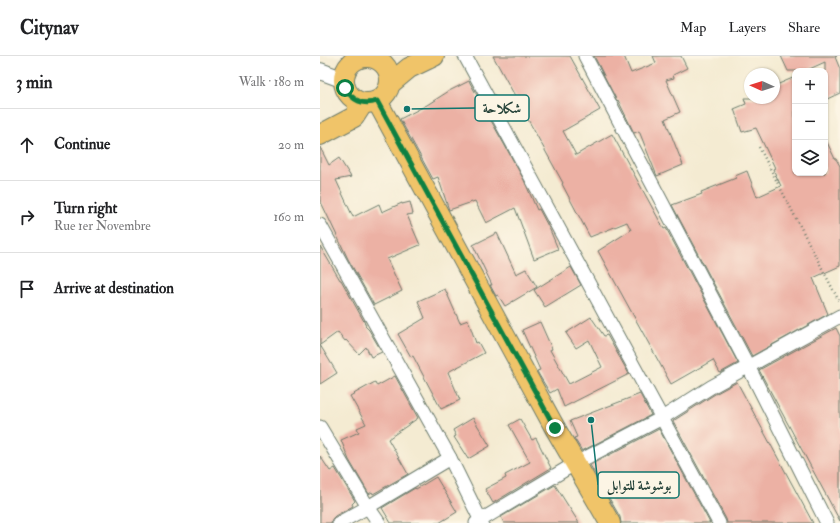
<!DOCTYPE html>
<html lang="en">
<head>
<meta charset="utf-8">
<style>
  body { margin:0; font-family:"IM FELL Double Pica",Amiri,serif; background:#f6f6f6; color:#202124 }
  .controls { position:absolute; right:12px; top:12px; display:grid; overflow:hidden; border-radius:8px; box-shadow:0 1px 3px #0004 }
  .controls button { width:36px; height:36px; display:grid; place-items:center; padding:0; border:0; border-bottom:1px solid #e0e0e0; background:#fff; color:#202124; font:20px sans-serif }
  .compass { position:absolute; left:424px; top:12px; width:36px; height:36px; border-radius:50%; background:#fff; box-shadow:0 1px 3px #0004; rotate:273deg }
  .stop { position:absolute; width:12px; height:12px; margin:-9px; border:3px solid #0b8043; border-radius:50%; background:#fff }
  .stop.end { background:#0b8043; border-color:#fff; box-shadow:0 1px 4px #0008 }
  .list { margin:0; padding:0; list-style:none }
  h2 { display:flex; justify-content:space-between; align-items:center; height:52px; margin:0; padding:0 16px; font-size:17px }
  h2 small { font-size:13px; font-weight:400; color:#757577 }
  .list li { display:grid; grid-template-columns:26px 1fr auto; gap:12px; align-items:center; box-sizing:border-box; height:72px; padding:0 16px; border-top:1px solid #e0e0e0 }
  .list b { display:block; font-size:15px; white-space:nowrap }
  .list p { margin:0; font-size:13px; white-space:nowrap; color:#757577 }
  .list em { font-size:13px; font-style:normal; color:#757577 }
  .icon { flex:none; width:22px; height:22px; fill:none; stroke:currentColor; stroke-width:2; stroke-linecap:round; stroke-linejoin:round }
  .map { position:relative; flex:none; width:520px; height:467px; overflow:hidden }
  header { display:flex; align-items:center; gap:24px; box-sizing:border-box; height:56px; padding:0 20px; background:#fff; border-bottom:1px solid #e0e0e0 }
  header strong { font-size:19px }
  nav { display:flex; gap:22px; margin-inline-start:auto; font-size:14px }
  main { display:flex }
  aside { flex:1; background:#fff }
  .map>svg:first-child { display:block }
</style>
</head>
<body>
<header>
<strong>Citynav</strong>
<nav><a>Map</a><a>Layers</a><a>Share</a></nav>
</header>
<main>
<aside>
<h2>3 min<small>Walk · 180 m</small></h2>
<ul class="list">
<li><svg class="icon" aria-label="ahead" viewBox="0 0 24 24"><path d="M12 20V5M6 11l6-6 6 6"/></svg><div><b>Continue</b></div><em>20 m</em></li>
<li><svg class="icon" aria-label="right" viewBox="0 0 24 24"><path d="M7 20v-9h11M14 6l5 5-5 5"/></svg><div><b>Turn right</b><p>Rue 1er Novembre</p></div><em>160 m</em></li>
<li><svg class="icon" aria-label="arrive" viewBox="0 0 24 24"><path d="M6 21V4h12l-3 4 3 4H6"/></svg><div><b>Arrive at destination</b></div></li>
</ul>
</aside>
<div class="map">
<svg width="520" height="467" viewBox="0 0 520 467">
  <rect width="100%" height="100%" fill="#fcf5e5"/>
  <filter id="ink" filterUnits="userSpaceOnUse"><feTurbulence type="fractalNoise" baseFrequency=".025" numOctaves="2"/><feDisplacementMap in="SourceGraphic" scale="8" xChannelSelector="R" yChannelSelector="G"/><feConvolveMatrix kernelMatrix="1 2 1 2 8 2 1 2 1" color-interpolation-filters="sRGB"/></filter>
  <filter id="wash" filterUnits="userSpaceOnUse"><feTurbulence type="fractalNoise" baseFrequency=".012" numOctaves="4" result="noise"/><feDisplacementMap in="SourceGraphic" scale="16" xChannelSelector="R" yChannelSelector="G"/><feGaussianBlur stdDeviation="0.9" result="paint"/><feColorMatrix in="noise" values="0 0 0 0 0 0 0 0 0 0 0 0 0 0 0 0 0 1.4 0 .05"/><feComposite in="paint" operator="in"/></filter>
  <g filter="url(#wash)">
    <rect width="100%" height="100%" fill="#f4ebd2"/>
    <g id="blocks">
      <g fill="#ecb1a4">
        <polygon points="173,0 250,0 280,54 243,75 256,99 292,78 344,173 346,172 418,307 400,317 393,304 351,328 278,195 311,174 307,166 270,181 242,128 243,127"/>
        <polygon points="274,0 304,0 311,17 336,7 333,0 361,0 367,12 353,19 354,22 346,24 360,56 345,63 363,109 337,120 319,75 314,77 298,44 297,45"/>
        <polygon points="461,0 517,0 515,1 520,13 520,37 505,44 505,6 485,15 468,15"/>
        <polygon points="475,21 475,117 505,117 505,82 515,103 516,103 520,110 520,210 493,222 508,258 432,300 352,149 382,138 381,136 416,122 415,120 427,115 437,141 461,130 453,113 455,112 436,72 422,76 414,53 426,48 424,42 454,42 454,30"/>
        <polygon points="149,25 204,124 217,154 219,153 230,174 238,193 214,203 195,152 166,167 155,145 129,154 118,121 113,123 80,63 107,49 129,35"/>
        <polygon points="0,91 9,109 19,102 31,121 16,124 33,161 59,148 62,156 82,147 82,148 90,146 93,158 87,159 100,189 67,203 82,235 54,249 28,203 0,144"/>
        <polygon points="177,177 196,218 206,213 217,231 185,250 178,239 176,240 170,229 172,229 153,189"/>
        <polygon points="0,190 20,224 21,224 46,269 45,270 49,274 62,296 51,301 46,291 39,298 26,284 25,285 18,276 0,289"/>
        <polygon points="251,211 261,229 225,251 214,234"/>
        <polygon points="125,233 140,267 148,264 156,287 158,286 164,297 128,316 140,344 121,353 93,300 91,301 78,278 105,262 98,245"/>
        <polygon points="271,261 284,280 287,279 309,318 244,351 237,333 230,337 219,319 217,315 220,314 202,274 220,266 232,293 230,294 249,328 282,311 269,284 256,292 246,277"/>
        <polygon points="516,272 520,280 520,465 439,314"/>
        <polygon points="0,289 17,317 0,328"/>
        <polygon points="75,320 98,362 68,383 88,418 53,438 52,436 49,438 29,404 21,384 39,376 37,372 46,368 30,340 55,326 57,330"/>
        <polygon points="417,326 493,467 407,467 406,463 353,365 395,338"/>
        <polygon points="320,338 331,359 262,395 254,382 257,381 250,365"/>
        <polygon points="153,362 170,390 148,403 134,381 136,380 133,374"/>
        <polygon points="200,363 212,384 216,382 231,412 173,447 165,433 186,422 185,419 210,406 189,369"/>
        <polygon points="339,373 390,467 301,467 300,461 270,409"/>
        <polygon points="0,400 10,415 15,412 35,445 32,448 33,450 15,460 12,463 11,467 0,467"/>
        <polygon points="116,421 137,456 119,467 71,467 62,452 95,432 96,433"/>
        <polygon points="235,429 259,467 184,467 181,461"/>
      </g>
    </g>
  </g>
  <g filter="url(#ink)">
    <use href="#blocks" fill-opacity="0" stroke="#6a7a6b" stroke-width="1"/>
    <g fill="none" stroke-linecap="round" stroke-linejoin="round">
      <g stroke="#6a7a6b" stroke-width="15">
        <g id="minor">
          <polyline points="145,0 399,467"/>
          <polyline points="265,0 428,310 507,467"/>
          <polyline points="0,169 130,402 162,467"/>
          <polyline points="0,371 48,451 59,467"/>
          <polyline points="19,467 48,451 130,402"/>
          <polyline points="156,467 256,407 342,362 391,331 520,260"/>
        </g>
      </g>
      <g stroke="#6a7a6b" stroke-width="18">
        <polyline id="tertiary" points="0,15 24,24"/>
      </g>
      <g stroke="#6a7a6b" stroke-width="22">
        <g id="primary">
          <circle cx="47" cy="24" r="23"/>
          <polyline points="71,27 89,12 114,0"/>
          <polyline points="57,45 235,372 290,467"/>
          <polyline points="0,79 34,61 43,47"/>
        </g>
      </g>
      <polyline stroke="#6a7a6b" stroke-width="2.5" stroke-dasharray="1 3" stroke-linecap="butt" points="439,91 520,247"/>
      <use href="#minor" stroke="#fff" stroke-width="13"/>
      <use href="#tertiary" stroke="#fff" stroke-width="16"/>
      <use href="#primary" stroke="#f0c469" stroke-width="20"/>
    </g>
  </g>
  <g fill="none" stroke-linecap="round" stroke-linejoin="round" filter="url(#ink)">
    <path stroke="#0b8043" stroke-width="5" d="M25 32C32 44 43 50 57 45L235 372"/>
  </g>
  <path fill="none" stroke="#0f766e" stroke-width="1.5" d="M87 53L155 52M271 364L278 429"/>
  <g fill="#0f766e" stroke="#fcf5e5" stroke-width="1.5">
    <circle cx="87" cy="53" r="4"/>
    <circle cx="271" cy="364" r="4"/>
  </g>
  <g fill="#fcf5e5" stroke="#0f766e" stroke-width="1.5">
    <rect x="155" y="39" width="54" height="26" rx="4"/>
    <rect x="278" y="416" width="81" height="26" rx="4"/>
  </g>
  <g font-size="14" text-anchor="middle" font-weight="bold" fill="#1f3d34">
    <text x="182" y="57">شكلاحة</text>
    <text x="319" y="434">بوشوشة للتوابل</text>
  </g>
</svg>
<div class="controls">
<button>+</button>
<button>−</button>
<button><svg class="icon" aria-label="layers" viewBox="0 0 24 24"><path d="M12 4l9 5-9 5-9-5zM3 14l9 5 9-5"/></svg></button>
</div>
<svg class="compass" viewBox="-18 -18 36 36"><path d="M0-13l5 13h-10z" fill="#e53935"/><path d="M0 13l5-13h-10z" fill="#757577"/></svg>
<div class="stop" style="left:25px;top:32px"></div>
<div class="stop end" style="left:235px;top:372px"></div>
</div>
</main>
</body>
</html>
